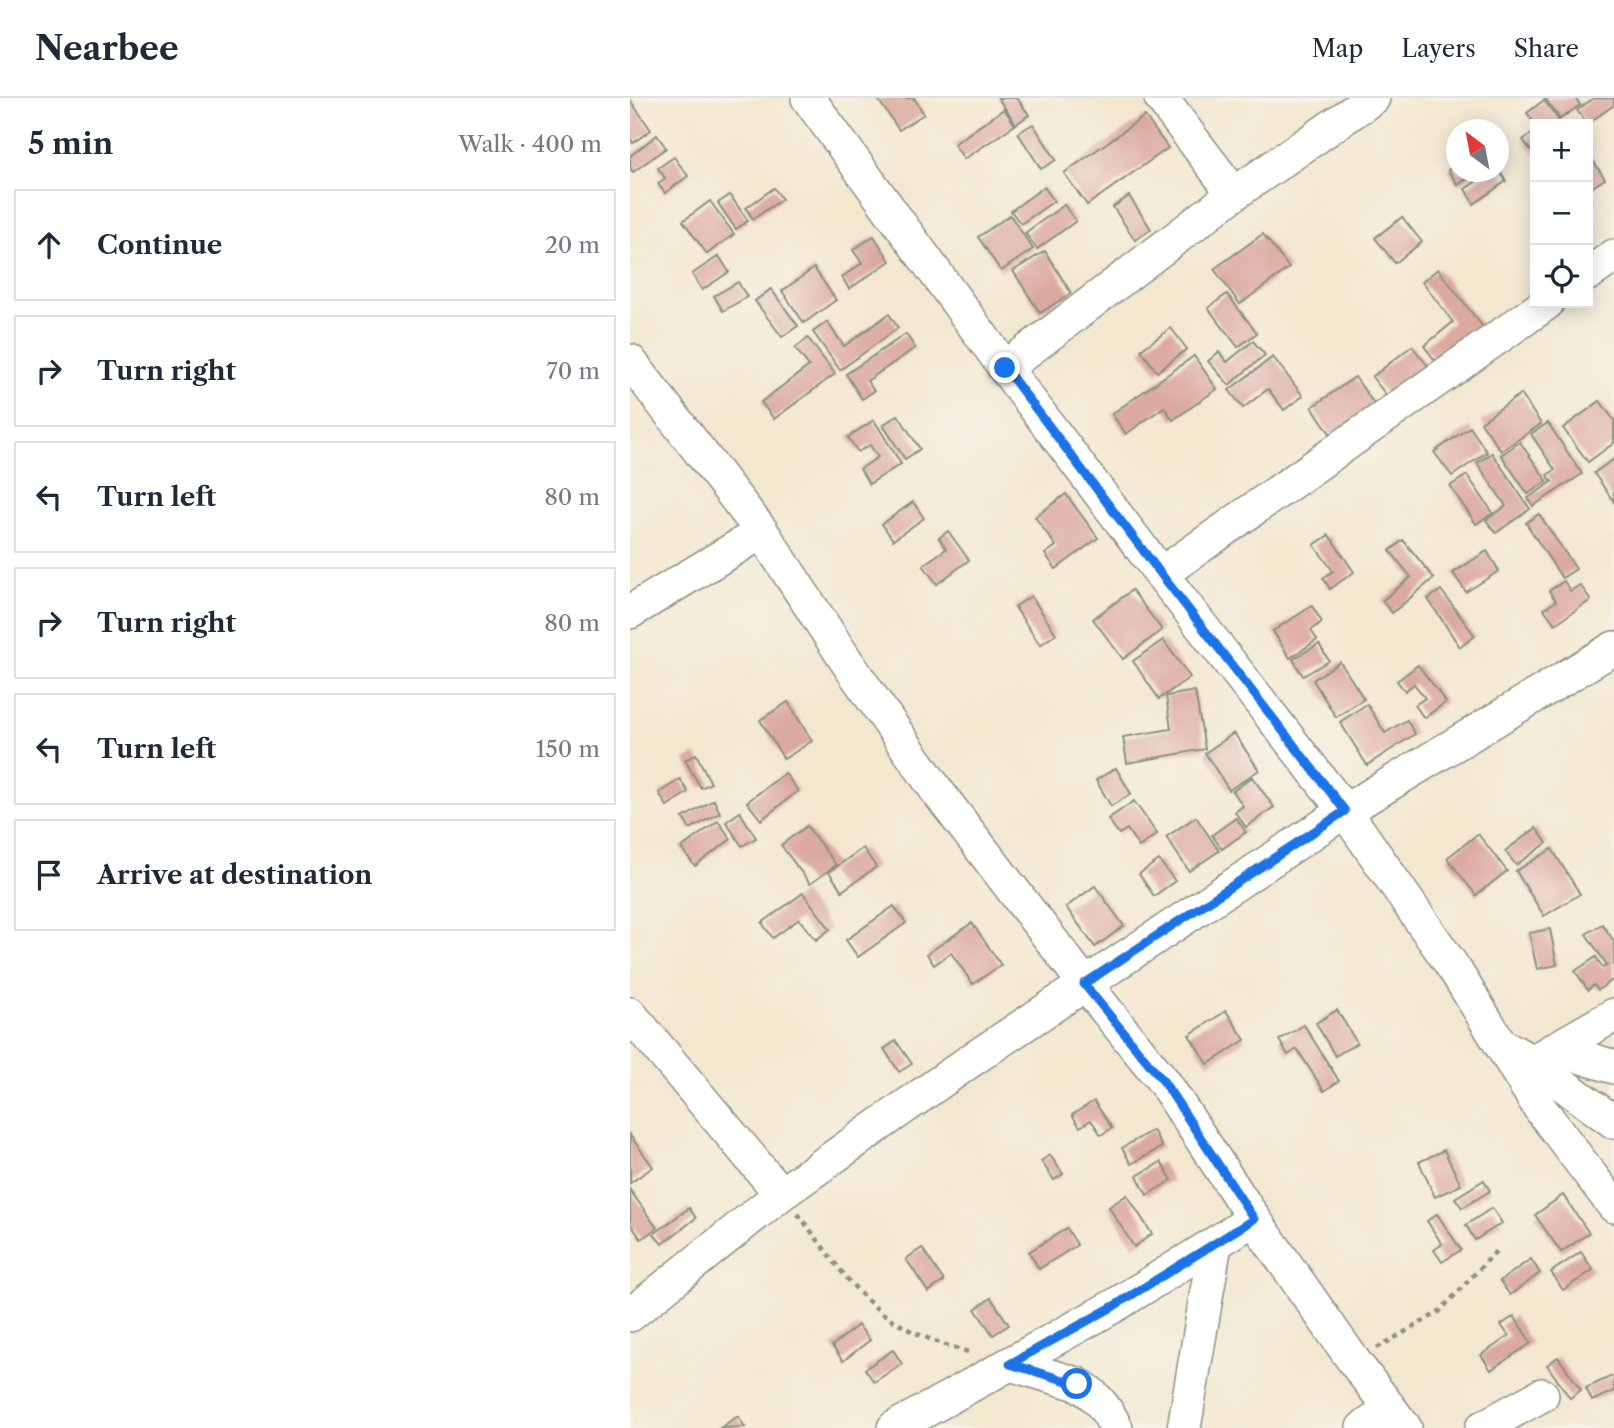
<!DOCTYPE html>
<html lang="en">
<head>
<meta charset="utf-8">
<style>
  body { margin:0; font-family:"Libre Caslon Text",serif; background:#f2f2f3; color:#1f2937 }
  .controls { position:absolute; right:21px; top:21px; display:grid; overflow:hidden; border-radius:0px; box-shadow:0 4px 18px #0003 }
  .controls button { width:63px; height:63px; display:grid; place-items:center; padding:0; border:0; border-bottom:2px solid #e0e1e3; background:#fff; color:#1f2937; font:35px sans-serif }
  .compass { position:absolute; left:816px; top:21px; width:63px; height:63px; border-radius:50%; background:#fff; box-shadow:0 4px 18px #0003; rotate:328deg }
  .stop { position:absolute; width:21px; height:21px; margin:-16px; border:5px solid #1a73e8; border-radius:50%; background:#fff }
  .stop.end { background:#1a73e8; border-color:#fff; box-shadow:0 2px 7px #0008 }
  .list { margin:0; padding:0; list-style:none }
  h2 { display:flex; justify-content:space-between; align-items:center; height:91px; margin:0; padding:0 28px; font-size:30px }
  h2 small { font-size:23px; font-weight:400; color:#747a83 }
  .list li { display:grid; grid-template-columns:46px 1fr auto; gap:21px; align-items:center; box-sizing:border-box; height:112px; margin:0 14px 14px; padding:0 14px; border:2px solid #e0e1e3; border-radius:0px }
  .list b { display:block; font-size:26px; white-space:nowrap }
  .list em { font-size:23px; font-style:normal; color:#747a83 }
  .icon { flex:none; width:38px; height:38px; fill:none; stroke:currentColor; stroke-width:2; stroke-linecap:round; stroke-linejoin:round }
  .map { position:relative; flex:none; width:984px; height:1330px; overflow:hidden }
  header { display:flex; align-items:center; gap:42px; box-sizing:border-box; height:98px; padding:0 35px; background:#fff; border-bottom:2px solid #e0e1e3 }
  header strong { font-size:33px }
  nav { display:flex; gap:38px; margin-inline-start:auto; font-size:24px }
  main { display:flex }
  aside { flex:1; background:#fff }
  .map>svg:first-child { display:block }
</style>
</head>
<body>
<header>
<strong>Nearbee</strong>
<nav><a>Map</a><a>Layers</a><a>Share</a></nav>
</header>
<main>
<aside>
<h2>5 min<small>Walk · 400 m</small></h2>
<ul class="list">
<li><svg class="icon" aria-label="ahead" viewBox="0 0 24 24"><path d="M12 20V5M6 11l6-6 6 6"/></svg><div><b>Continue</b></div><em>20 m</em></li>
<li><svg class="icon" aria-label="right" viewBox="0 0 24 24"><path d="M7 20v-9h11M14 6l5 5-5 5"/></svg><div><b>Turn right</b></div><em>70 m</em></li>
<li><svg class="icon" aria-label="left" viewBox="0 0 24 24"><path d="M17 20v-9H6M10 6l-5 5 5 5"/></svg><div><b>Turn left</b></div><em>80 m</em></li>
<li><svg class="icon" aria-label="right" viewBox="0 0 24 24"><path d="M7 20v-9h11M14 6l5 5-5 5"/></svg><div><b>Turn right</b></div><em>80 m</em></li>
<li><svg class="icon" aria-label="left" viewBox="0 0 24 24"><path d="M17 20v-9H6M10 6l-5 5 5 5"/></svg><div><b>Turn left</b></div><em>150 m</em></li>
<li><svg class="icon" aria-label="arrive" viewBox="0 0 24 24"><path d="M6 21V4h12l-3 4 3 4H6"/></svg><div><b>Arrive at destination</b></div></li>
</ul>
</aside>
<div class="map">
<svg width="984" height="1330" viewBox="0 0 984 1330">
  <rect width="100%" height="100%" fill="#f7f3e8"/>
  <filter id="ink" filterUnits="userSpaceOnUse"><feTurbulence type="fractalNoise" baseFrequency=".0143" numOctaves="2"/><feDisplacementMap in="SourceGraphic" scale="14" xChannelSelector="R" yChannelSelector="G"/><feConvolveMatrix kernelMatrix="1 2 1 2 8 2 1 2 1" color-interpolation-filters="sRGB"/></filter>
  <filter id="wash" filterUnits="userSpaceOnUse"><feTurbulence type="fractalNoise" baseFrequency=".00686" numOctaves="4" result="noise"/><feDisplacementMap in="SourceGraphic" scale="28" xChannelSelector="R" yChannelSelector="G"/><feGaussianBlur stdDeviation="1.57" result="paint"/><feColorMatrix in="noise" values="0 0 0 0 0 0 0 0 0 0 0 0 0 0 0 0 0 1.4 0 .05"/><feComposite in="paint" operator="in"/></filter>
  <g filter="url(#wash)">
    <rect width="100%" height="100%" fill="#f3e7d0"/>
    <g id="blocks">
      <g fill="#dca9a1">
        <polygon points="247,0 284,0 294,16 269,32"/>
        <polygon points="368,0 387,0 399,17 386,26"/>
        <polygon points="915,0 945,0 950,7 930,21"/>
        <polygon points="964,0 984,0 984,7 957,26 947,12"/>
        <polygon points="0,2 21,32 3,45 0,40"/>
        <polygon points="914,2 931,26 905,26 897,15"/>
        <polygon points="374,11 385,27 334,61 324,46"/>
        <polygon points="515,18 538,50 457,107 434,75"/>
        <polygon points="403,26 426,62 411,71 388,35"/>
        <polygon points="905,33 905,58 893,42"/>
        <polygon points="27,37 36,50 3,74 0,70 0,58"/>
        <polygon points="958,55 975,81 958,92"/>
        <polygon points="44,59 58,78 35,95 28,86 35,80 28,70"/>
        <polygon points="827,66 827,74 838,74 841,78 828,87 818,72"/>
        <polygon points="860,74 870,74 876,83 844,106 835,91"/>
        <polygon points="414,89 424,103 391,126 381,113"/>
        <polygon points="144,90 152,101 123,121 116,110"/>
        <polygon points="100,97 118,123 106,131 88,105"/>
        <polygon points="499,98 521,131 505,142 483,109"/>
        <polygon points="80,103 104,136 77,156 53,123"/>
        <polygon points="434,107 446,123 407,151 395,135"/>
        <polygon points="380,117 403,151 371,173 348,139"/>
        <polygon points="772,119 792,144 765,165 745,140"/>
        <polygon points="633,136 659,170 610,206 584,171"/>
        <polygon points="244,138 260,163 219,191 212,179 232,165 223,152"/>
        <polygon points="415,153 441,195 410,215 383,173"/>
        <polygon points="89,158 99,174 72,192 62,176"/>
        <polygon points="184,170 206,202 174,225 152,193"/>
        <polygon points="808,171 856,233 810,269 794,248 823,224 792,184"/>
        <polygon points="108,184 117,199 93,213 84,198"/>
        <polygon points="141,191 168,228 152,239 125,203"/>
        <polygon points="597,196 627,235 608,249 578,210"/>
        <polygon points="259,216 268,230 210,272 183,234 197,224 214,248"/>
        <polygon points="541,230 557,251 527,274 511,252"/>
        <polygon points="276,236 285,250 237,283 244,293 232,301 216,276"/>
        <polygon points="178,240 205,276 144,321 131,304 179,268 165,250"/>
        <polygon points="623,243 635,257 599,287 578,263 589,254 597,264"/>
        <polygon points="782,248 801,272 761,303 742,279"/>
        <polygon points="564,258 587,291 543,322 534,309 496,336 482,316"/>
        <polygon points="643,259 673,298 654,312 638,291 613,310 599,292"/>
        <polygon points="725,279 747,310 704,341 682,309"/>
        <polygon points="891,296 911,326 871,353 851,324"/>
        <polygon points="970,303 984,322 984,345 958,364 933,330"/>
        <polygon points="268,317 290,351 275,361 253,327"/>
        <polygon points="244,322 271,366 239,386 230,371 248,359 240,347 228,354 218,339"/>
        <polygon points="918,325 952,376 903,408 898,400 922,384 917,377 925,372 901,336"/>
        <polygon points="840,329 857,354 822,378 804,354"/>
        <polygon points="890,344 917,383 898,396 871,357"/>
        <polygon points="862,355 900,411 866,435 856,422 876,408 847,365"/>
        <polygon points="984,361 984,404 964,375"/>
        <polygon points="837,377 863,415 846,426 820,388"/>
        <polygon points="436,396 468,440 426,471 415,456 426,448 405,419"/>
        <polygon points="283,404 294,420 263,442 252,426"/>
        <polygon points="909,416 946,471 932,480 896,425"/>
        <polygon points="318,433 339,462 307,486 293,467 316,451 309,440"/>
        <polygon points="699,437 724,474 700,491 693,480 703,473 684,447"/>
        <polygon points="773,442 804,480 762,515 752,503 781,479 760,453"/>
        <polygon points="857,453 869,473 836,494 823,475"/>
        <polygon points="934,483 940,493 950,487 961,502 925,526 914,511 926,503 919,493"/>
        <polygon points="502,492 532,532 493,561 463,521"/>
        <polygon points="811,492 845,538 830,549 798,501"/>
        <polygon points="401,498 426,536 410,547 385,509"/>
        <polygon points="682,508 692,524 681,532 687,542 660,560 643,533"/>
        <polygon points="533,542 560,579 529,601 503,563"/>
        <polygon points="689,546 699,563 673,578 663,561"/>
        <polygon points="710,564 734,601 706,619 683,582"/>
        <polygon points="788,567 816,604 794,620 785,607 795,600 784,586 775,593 767,583"/>
        <polygon points="565,593 575,651 497,665 493,639 541,631 536,598"/>
        <polygon points="158,604 182,643 154,661 130,622"/>
        <polygon points="737,606 755,635 777,622 785,636 737,667 710,624"/>
        <polygon points="604,635 629,672 599,692 575,655"/>
        <polygon points="66,656 81,685 71,690 55,662"/>
        <polygon points="486,670 501,696 481,708 466,682"/>
        <polygon points="155,675 168,693 131,722 117,704"/>
        <polygon points="622,679 644,709 616,729 605,714 613,708 603,693"/>
        <polygon points="50,681 58,694 37,708 29,695"/>
        <polygon points="84,702 90,715 60,731 53,720"/>
        <polygon points="504,703 527,736 509,749 497,731 489,736 478,721"/>
        <polygon points="110,714 126,740 112,748 96,724"/>
        <polygon points="566,719 589,753 559,773 536,739"/>
        <polygon points="606,720 616,734 592,751 582,737"/>
        <polygon points="88,723 101,741 65,768 51,750"/>
        <polygon points="177,728 206,767 180,786 151,747"/>
        <polygon points="906,730 917,745 886,767 875,753"/>
        <polygon points="848,736 877,773 846,797 817,760"/>
        <polygon points="233,750 246,769 212,793 199,774"/>
        <polygon points="922,751 950,796 914,818 886,773"/>
        <polygon points="529,762 545,783 524,798 509,776"/>
        <polygon points="465,788 494,828 465,849 436,809"/>
        <polygon points="173,795 200,831 186,842 169,821 143,840 132,825"/>
        <polygon points="264,808 276,825 228,859 216,842"/>
        <polygon points="342,825 371,867 343,886 321,855 304,867 297,856"/>
        <polygon points="972,826 984,843 984,881 968,892 964,887 958,892 945,873 966,859 973,870 977,867 956,836"/>
        <polygon points="920,831 927,867 907,871 899,835"/>
        <polygon points="707,912 727,945 705,958 686,925"/>
        <polygon points="596,913 615,942 578,966 559,937"/>
        <polygon points="674,927 709,983 694,993 667,951 658,957 649,942"/>
        <polygon points="266,943 282,966 269,974 254,951"/>
        <polygon points="464,1003 482,1030 471,1037 461,1022 450,1029 442,1017"/>
        <polygon points="523,1032 532,1049 501,1066 492,1050"/>
        <polygon points="0,1037 23,1069 0,1085"/>
        <polygon points="814,1052 831,1087 805,1099 789,1064"/>
        <polygon points="420,1057 433,1076 424,1082 411,1063"/>
        <polygon points="531,1064 542,1082 517,1097 507,1078"/>
        <polygon points="854,1082 860,1093 832,1110 825,1100"/>
        <polygon points="0,1092 27,1130 11,1141 0,1125"/>
        <polygon points="497,1097 522,1136 504,1149 479,1109"/>
        <polygon points="933,1097 959,1135 931,1154 905,1117"/>
        <polygon points="59,1110 66,1120 32,1146 24,1136"/>
        <polygon points="862,1110 872,1125 845,1142 836,1127"/>
        <polygon points="807,1116 831,1152 812,1164 804,1152 812,1146 797,1123"/>
        <polygon points="437,1130 447,1147 409,1171 399,1154"/>
        <polygon points="292,1150 314,1183 298,1194 276,1161"/>
        <polygon points="951,1154 963,1172 933,1192 921,1174"/>
        <polygon points="901,1161 910,1175 880,1197 870,1183"/>
        <polygon points="361,1200 379,1227 363,1237 345,1211"/>
        <polygon points="884,1218 901,1245 861,1272 851,1257 879,1238 871,1227"/>
        <polygon points="228,1227 240,1242 213,1263 202,1248"/>
        <polygon points="263,1252 272,1266 244,1284 235,1271"/>
        <polygon points="928,1259 951,1292 940,1300 917,1267"/>
        <polygon points="984,1277 984,1293 962,1303 956,1290"/>
        <polygon points="108,1318 115,1329 90,1330"/>
      </g>
    </g>
  </g>
  <g filter="url(#ink)">
    <use href="#blocks" fill-opacity="0" stroke="#899282" stroke-width="2"/>
    <g fill="none" stroke-linecap="round" stroke-linejoin="round">
      <g stroke="#899282" stroke-width="36">
        <g id="minor">
          <polyline points="178,0 375,270 531,476 715,713 825,872 909,1009 984,1108"/>
          <polyline points="531,0 604,96"/>
          <polyline points="958,176 984,158"/>
          <polyline points="0,263 132,434 219,567 307,693 455,886 534,984 624,1121 723,1262 775,1330"/>
          <polyline points="375,270 604,96 743,0"/>
          <polyline points="531,476 917,205"/>
          <polyline points="0,514 132,434"/>
          <polyline points="0,916 151,1096"/>
          <polyline points="879,951 902,964 984,1024"/>
          <polyline points="926,951 984,969"/>
          <polyline points="902,964 984,917"/>
          <polyline points="0,1217 151,1096 340,963 715,713 984,550"/>
          <path d="M380 1266 447 1286C466 1296 477 1311 486 1330"/>
          <polyline points="264,1330 484,1208 624,1121"/>
          <polyline points="554,1330 585,1146"/>
          <polyline points="733,1330 760,1312"/>
          <polyline points="852,1330 912,1297"/>
        </g>
      </g>
      <g stroke="#899282" stroke-width="4.5" stroke-dasharray="5 5" stroke-linecap="butt">
        <path d="M168 1116C190 1144 212 1178 237 1202 265 1229 302 1244 339 1254"/>
        <polyline points="747,1250 809,1214 869,1150"/>
      </g>
      <use href="#minor" stroke="#fff" stroke-width="33"/>
    </g>
  </g>
  <g fill="none" stroke-linecap="round" stroke-linejoin="round" filter="url(#ink)">
    <polyline stroke="#1a73e8" stroke-width="9" points="375,270 531,476 715,713 454,886 534,984 624,1121 484,1208 380,1266 447,1286"/>
  </g>
</svg>
<div class="controls">
<button>+</button>
<button>−</button>
<button><svg class="icon" aria-label="locate" viewBox="0 0 24 24"><circle cx="12" cy="12" r="6"/><path d="M12 2v4M12 18v4M2 12h4M18 12h4"/></svg></button>
</div>
<svg class="compass" viewBox="-18 -18 36 36"><path d="M0-13l5 13h-10z" fill="#e53935"/><path d="M0 13l5-13h-10z" fill="#747a83"/></svg>
<div class="stop" style="left:447px;top:1286px"></div>
<div class="stop end" style="left:375px;top:270px"></div>
</div>
</main>
</body>
</html>
